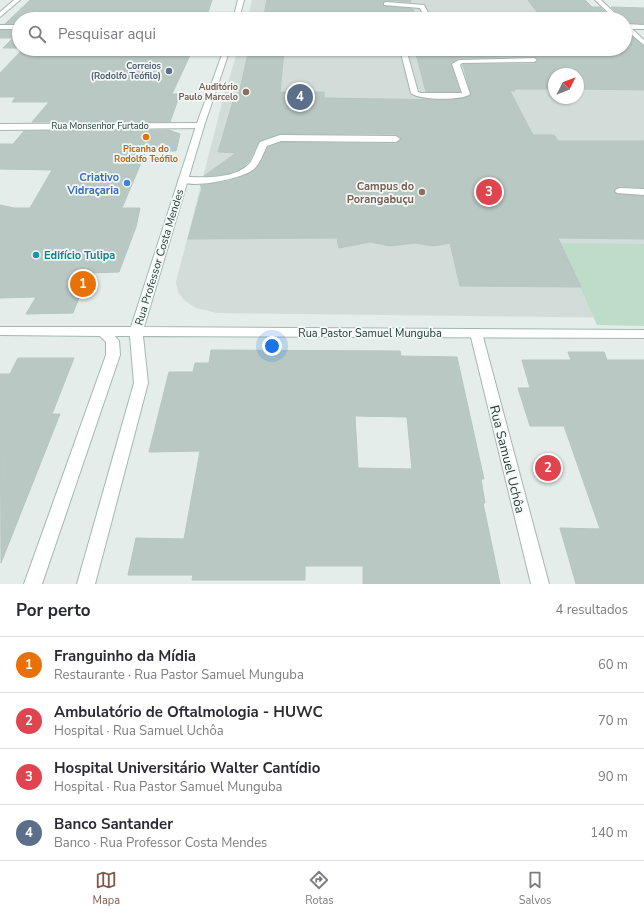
<!DOCTYPE html>
<html lang="pt">
<head>
<meta charset="utf-8">
<style>
  body { margin:0; font-family:"Nunito Sans",sans-serif; background:#f2f2f3; color:#2b2b33 }
  .compass { position:absolute; left:548px; top:68px; width:36px; height:36px; border-radius:50%; background:#fff; box-shadow:0 1px 3px #0004; rotate:48deg }
  .you { position:absolute; left:272px; top:346px; width:14px; height:14px; margin:-10px; border:3px solid #fff; border-radius:50%; background:#1a73e8; box-shadow:0 0 0 6px #1a73e833 }
  .badge { display:grid; place-items:center; width:26px; height:26px; border-radius:50%; background:#835848; color:#fff; font-size:13px; font-weight:700 }
  .pin { position:absolute; translate:-50% -50%; border:2px solid #fff; box-shadow:0 1px 4px #0006 }
  .list { margin:0; padding:0; list-style:none }
  h2 { display:flex; justify-content:space-between; align-items:center; height:52px; margin:0; padding:0 16px; font-size:17px }
  h2 small { font-size:13px; font-weight:400; color:#7c7c81 }
  .list li { display:grid; grid-template-columns:26px 1fr auto; gap:12px; align-items:center; box-sizing:border-box; height:56px; padding:0 16px; border-top:1px solid #e1e1e2 }
  .list b { display:block; font-size:15px; white-space:nowrap }
  .list p { margin:0; font-size:13px; white-space:nowrap; color:#7c7c81 }
  .list em { font-size:13px; font-style:normal; color:#7c7c81 }
  .icon { flex:none; width:22px; height:22px; fill:none; stroke:currentColor; stroke-width:2; stroke-linecap:round; stroke-linejoin:round }
  .map { position:relative; flex:none; width:644px; height:584px; overflow:hidden }
  .search { position:absolute; background:#fff; box-shadow:0 1px 3px #0004; left:12px; right:12px; top:12px; height:44px; display:flex; align-items:center; gap:10px; box-sizing:border-box; padding:0 14px; border-radius:22px; color:#7c7c81; font-size:15px }
  .sheet { height:276px; background:#fff }
  nav { display:flex; justify-content:space-around; align-items:center; box-sizing:border-box; height:56px; border-top:1px solid #e1e1e2; background:#fff; font-size:11px; color:#7c7c81 }
  nav a { display:grid; justify-items:center; gap:2px }
  nav .on { color:#835848 }
  .map>svg:first-child { display:block }
</style>
</head>
<body>
<div class="map">
<svg width="644" height="584" viewBox="0 0 644 584">
  <rect width="100%" height="100%" fill="#e4ede9"/>
  <g fill="#d2ddd9" fill-rule="evenodd">
    <polygon points="252,0 585,0 604,19 247,19"/>
    <path d="M238 49H625L644 57V318L217 313 196 308 185 301 178 292 176 282 222 103ZM554 74H578V98H554Z"/>
  </g>
  <polygon fill="#bdddc9" points="561,243 644,244 644,326 597,325"/>
  <g fill="#b9c8c3" stroke="#b6c6c1" fill-rule="evenodd">
    <polygon points="30,0 212,0 206,19 19,19 19,24 5,24"/>
    <polygon points="267,0 410,0 411,2 386,0 383,2 382,5 384,6 413,9 415,15 355,16 351,19 263,19"/>
    <polygon points="528,0 585,0 592,7 600,7 613,19 542,19"/>
    <polygon points="611,7 644,8 644,24 625,23 625,19 622,19"/>
    <polygon points="0,30 19,30 19,48 3,48 13,38 0,38"/>
    <polygon points="625,31 644,46 644,90 578,89 578,74 554,74 554,89 514,89 515,91 510,91 533,135 554,135 558,141 644,141 644,188 620,186 614,191 617,194 644,196 644,239 558,238 581,287 460,286 450,243 433,246 415,243 390,246 370,242 339,248 337,238 188,239 202,188 200,185 229,181 250,173 258,166 268,147 281,142 396,144 402,139 396,134 280,134 259,141 249,161 242,168 226,174 204,176 236,153 218,152 234,98 238,98 249,49 399,49 289,50 289,51 284,51 280,92 324,92 324,98 450,100 466,98 471,95 463,64 534,64 538,60 534,56 459,58 451,64 460,92 426,92 415,50 408,49 625,49"/>
    <polygon points="23,49 196,49 195,53 191,53 172,94 180,94 170,122 32,122 49,102 12,102 16,97 0,97 0,73"/>
    <polygon points="169,130 180,134 176,151 146,151 122,208 140,208 136,227 119,272 89,273 73,313 26,314 36,297 0,298 0,205 14,208 30,208 52,170 0,169 0,144 13,144 24,131"/>
    <path d="M211 350 400 351 401 356 457 357 484 479H481L485 503H483L500 584H363V566H305V580H192L193 575H128L136 538 184 539 200 451 149 452 169 372H193L195 363H209ZM355 416 407 417 412 469 358 468Z"/>
    <polygon points="568,352 604,352 607,360 644,360 644,584 576,584 560,528 600,529 564,426 530,426 518,388 530,388 522,360 571,360"/>
    <polygon points="18,358 74,358 52,414 60,414 1,563 0,374 10,374"/>
  </g>
  <g fill="none" stroke-linecap="round" stroke-linejoin="round">
    <g stroke="#a7b5b1" stroke-width="2">
      <g id="lane">
        <polygon points="386,2 424,5 431,18 352,19 355,17 424,16 420,8 384,5 384,3"/>
        <path d="M400 49H406L418 92 421 93H462L452 64 459 60 534 58 537 60 534 62 462 63 460 65 470 94C463 101 418 100 411 93Z"/>
        <path d="M280 135 396 136 400 139 396 142 281 141 267 146C263 153 261 162 255 168 245 179 187 190 178 180L183 177C203 177 233 180 249 164 254 158 256 149 260 142Z"/>
        <polygon points="620,188 644,189 644,195 617,193 615,191 617,189"/>
      </g>
    </g>
    <g stroke="#a7b5b1" stroke-width="2">
      <g id="street">
        <polygon points="595,0 601,0 621,19 615,19"/>
        <polygon points="625,24 644,25 644,29 632,29 644,40 644,45 625,29"/>
        <rect x="0" y="25" width="19" height="4"/>
        <polygon points="200,123 204,126 203,128 0,130 0,124"/>
        <polygon points="476,329 481,330 482,333 549,584 531,584 470,333 471,330"/>
      </g>
    </g>
    <g stroke="#a2b8b2" stroke-width="2">
      <g id="secondary">
        <polygon points="14,0 20,0 0,17 0,12"/>
        <polygon points="238,0 244,0 239,19 233,19"/>
        <polygon points="224,49 230,49 204,126 144,327 644,330 644,338 143,336 148,383 95,584 77,584 134,383 130,336 115,336 119,341 120,355 42,584 24,584 106,355 106,342 100,336 0,335 0,327 131,327 196,126"/>
      </g>
    </g>
    <use href="#lane" fill="#fff" fill-rule="evenodd"/>
    <use href="#street" fill="#fff" fill-rule="evenodd"/>
    <use href="#secondary" fill="#fff" fill-rule="evenodd"/>
  </g>
  <circle fill="#5c6f8a" stroke="#f4f9f7" stroke-width="1.5" cx="169" cy="71" r="4"/>
  <g fill="#8d6e63" stroke="#f4f9f7" stroke-width="1.5">
    <circle cx="246" cy="92" r="4"/>
    <circle cx="422" cy="192" r="4"/>
  </g>
  <circle fill="#e8710a" stroke="#f4f9f7" stroke-width="1.5" cx="146" cy="137" r="4"/>
  <circle fill="#3f7fe0" stroke="#f4f9f7" stroke-width="1.5" cx="127" cy="183" r="4"/>
  <circle fill="#0f9aa8" stroke="#f4f9f7" stroke-width="1.5" cx="36" cy="255" r="4"/>
  <g text-anchor="middle" stroke-width="3.5" stroke-linejoin="round" paint-order="stroke">
    <g font-size="9" font-weight="bold" fill="#4e5e75" stroke="#f4f9f7" text-anchor="end">
      <text x="161" y="69">Correios<tspan x="161" dy="10">(Rodolfo Teófilo)</tspan></text>
    </g>
    <g font-size="9" font-weight="bold" fill="#785e54" stroke="#f4f9f7" text-anchor="end">
      <text x="238" y="90">Auditório<tspan x="238" dy="10">Paulo Marcelo</tspan></text>
    </g>
    <g font-size="9" fill="#243e39" stroke="#f4f9f7">
      <text x="100" y="129">Rua Monsenhor Furtado</text>
    </g>
    <g font-size="9" font-weight="bold" fill="#c56008" stroke="#f4f9f7">
      <text x="146" y="152">Picanha do<tspan x="146" dy="10">Rodolfo Teófilo</tspan></text>
    </g>
    <g font-size="11" font-weight="bold" fill="#366cbe" stroke="#f4f9f7" text-anchor="end">
      <text x="119" y="181">Criativo<tspan x="119" dy="13">Vidraçaria</tspan></text>
    </g>
    <g font-size="11" font-weight="bold" fill="#785e54" stroke="#f4f9f7" text-anchor="end">
      <text x="414" y="190">Campus do<tspan x="414" dy="13">Porangabuçu</tspan></text>
    </g>
    <g font-size="11" font-weight="bold" fill="#0d838f" stroke="#f4f9f7" text-anchor="start">
      <text x="44" y="259">Edifício Tulipa</text>
    </g>
    <g font-size="11" fill="#243e39" stroke="#f4f9f7">
      <text transform="translate(159 257) rotate(-73)" y="4">Rua Professor Costa Mendes</text>
      <text x="370" y="337">Rua Pastor Samuel Munguba</text>
    </g>
    <g font-size="13" fill="#243e39" stroke="#f4f9f7">
      <text transform="translate(508 459) rotate(76)" y="5">Rua Samuel Uchôa</text>
    </g>
  </g>
</svg>
<svg class="compass" viewBox="-18 -18 36 36"><path d="M0-13l5 13h-10z" fill="#e53935"/><path d="M0 13l5-13h-10z" fill="#7c7c81"/></svg>
<div class="you"></div>
<div class="pin badge" style="left:83px;top:284px;background:#e8710a">1</div>
<div class="pin badge" style="left:548px;top:468px;background:#e0444e">2</div>
<div class="pin badge" style="left:489px;top:192px;background:#e0444e">3</div>
<div class="pin badge" style="left:300px;top:97px;background:#5c6f8a">4</div>
<div class="search"><svg class="icon" aria-label="search" viewBox="0 0 24 24"><circle cx="10" cy="10" r="6"/><path d="M15 15l6 6"/></svg>Pesquisar aqui</div>
</div>
<section class="sheet">
<h2>Por perto<small>4 resultados</small></h2>
<ul class="list">
<li><span class="badge" style="background:#e8710a">1</span><div><b>Franguinho da Mídia</b><p>Restaurante · Rua Pastor Samuel Munguba</p></div><em>60 m</em></li>
<li><span class="badge" style="background:#e0444e">2</span><div><b>Ambulatório de Oftalmologia - HUWC</b><p>Hospital · Rua Samuel Uchôa</p></div><em>70 m</em></li>
<li><span class="badge" style="background:#e0444e">3</span><div><b>Hospital Universitário Walter Cantídio</b><p>Hospital · Rua Pastor Samuel Munguba</p></div><em>90 m</em></li>
<li><span class="badge" style="background:#5c6f8a">4</span><div><b>Banco Santander</b><p>Banco · Rua Professor Costa Mendes</p></div><em>140 m</em></li>
</ul>
</section>
<nav>
<a class="on"><svg class="icon" aria-label="map" viewBox="0 0 24 24"><path d="M3 6l6-2 6 2 6-2v14l-6 2-6-2-6 2zM9 4v14M15 6v14"/></svg>Mapa</a>
<a><svg class="icon" aria-label="directions" viewBox="0 0 24 24"><path d="M12 3l9 9-9 9-9-9zM9 14v-3h6M13 9l2 2-2 2"/></svg>Rotas</a>
<a><svg class="icon" aria-label="saved" viewBox="0 0 24 24"><path d="M7 4h10v16l-5-4-5 4z"/></svg>Salvos</a>
</nav>
</body>
</html>
